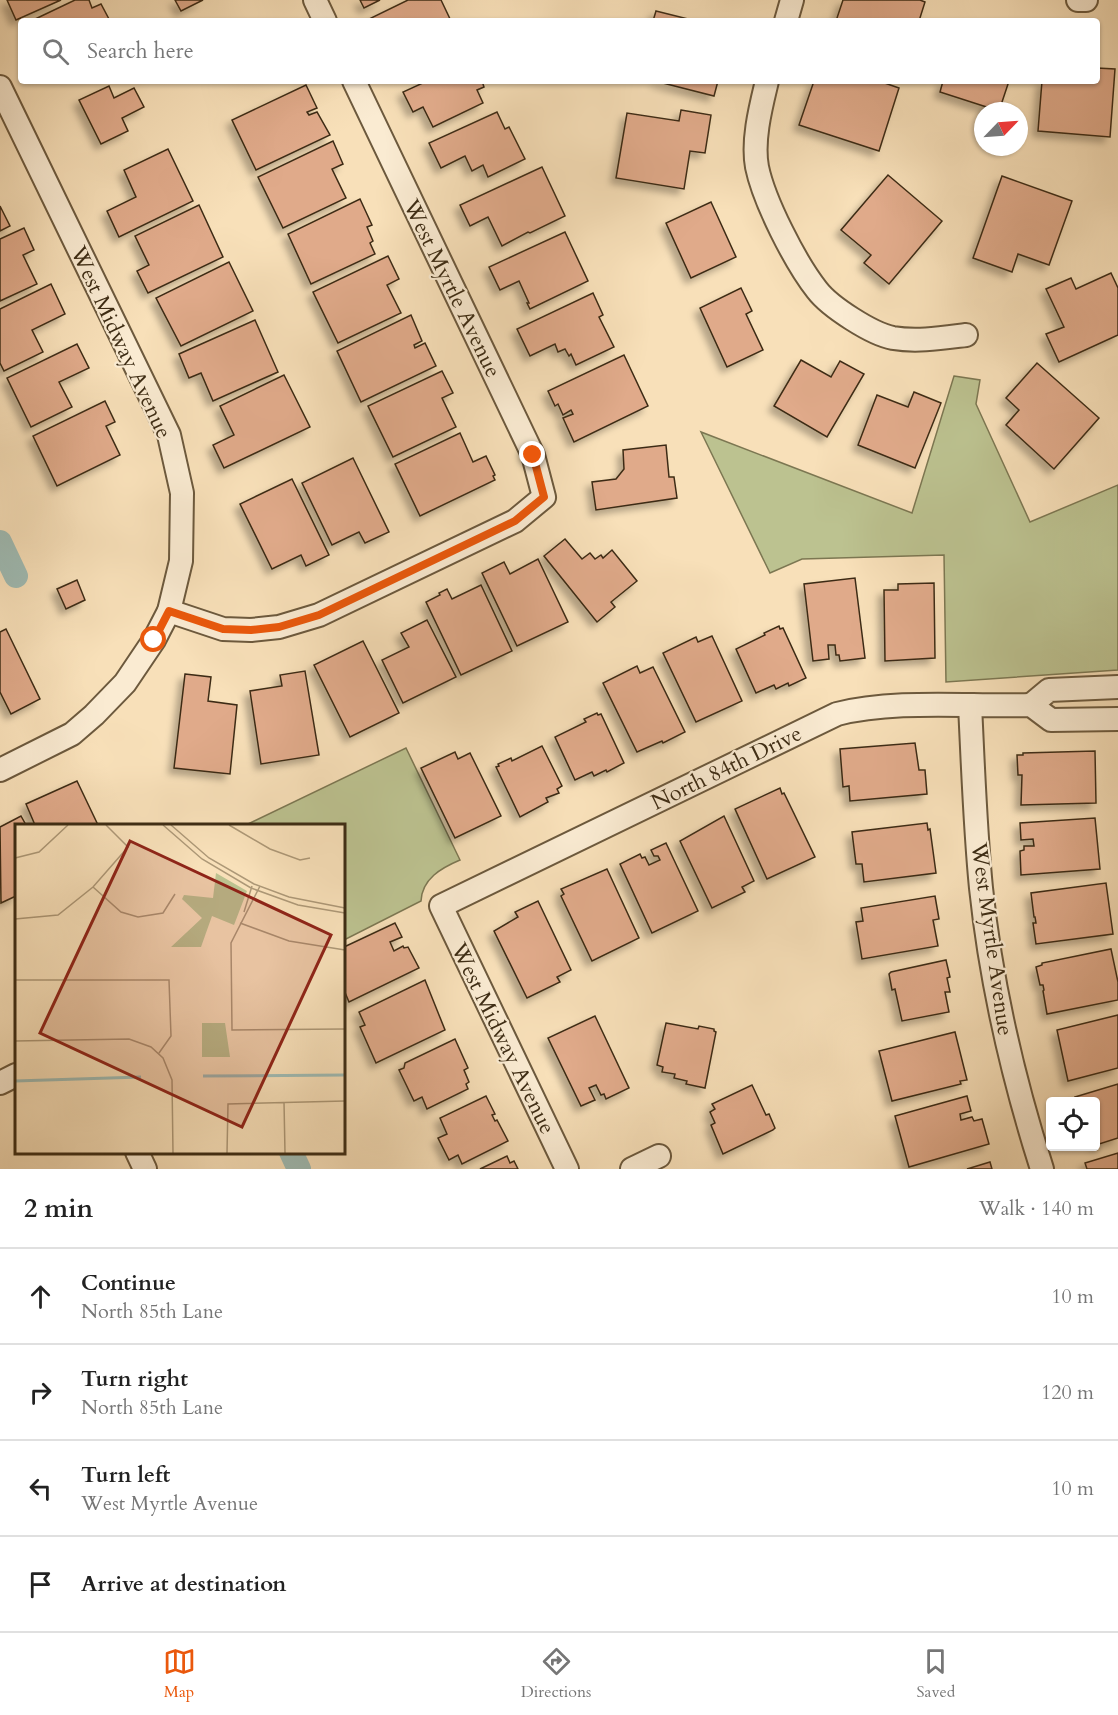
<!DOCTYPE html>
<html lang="en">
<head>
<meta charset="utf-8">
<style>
  body { margin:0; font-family:Cardo,serif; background:#f6f6f6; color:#222 }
  .controls { position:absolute; right:18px; bottom:18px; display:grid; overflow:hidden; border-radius:6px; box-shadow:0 2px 4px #0004 }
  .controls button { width:54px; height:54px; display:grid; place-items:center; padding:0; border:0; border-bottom:2px solid #e0e0e0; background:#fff; color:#222; font:30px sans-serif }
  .compass { position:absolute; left:974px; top:102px; width:54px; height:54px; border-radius:50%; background:#fff; box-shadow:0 2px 4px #0004; rotate:65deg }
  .stop { position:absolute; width:18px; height:18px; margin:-14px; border:4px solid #ea580c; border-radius:50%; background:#fff }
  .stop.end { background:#ea580c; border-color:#fff; box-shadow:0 2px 6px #0008 }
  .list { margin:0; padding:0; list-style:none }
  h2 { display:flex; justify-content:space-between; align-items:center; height:78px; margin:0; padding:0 24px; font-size:26px }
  h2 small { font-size:20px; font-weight:400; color:#767676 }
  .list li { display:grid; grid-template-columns:39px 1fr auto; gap:18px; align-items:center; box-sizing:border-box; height:96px; padding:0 24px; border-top:2px solid #e0e0e0 }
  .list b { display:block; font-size:22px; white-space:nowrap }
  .list p { margin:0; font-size:20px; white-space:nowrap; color:#767676 }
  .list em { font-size:20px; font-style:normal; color:#767676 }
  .icon { flex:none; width:33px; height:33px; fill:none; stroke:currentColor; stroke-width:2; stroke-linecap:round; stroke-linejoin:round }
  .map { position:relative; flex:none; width:1118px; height:1169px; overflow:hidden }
  .search { position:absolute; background:#fff; box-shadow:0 2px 4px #0004; left:18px; right:18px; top:18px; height:66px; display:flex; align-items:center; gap:15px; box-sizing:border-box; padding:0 21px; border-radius:6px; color:#767676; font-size:22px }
  .sheet { height:462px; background:#fff }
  nav { display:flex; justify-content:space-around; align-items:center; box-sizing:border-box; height:84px; border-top:2px solid #e0e0e0; background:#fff; font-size:16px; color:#767676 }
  nav a { display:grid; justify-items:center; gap:3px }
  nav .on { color:#ea580c }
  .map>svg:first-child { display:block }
</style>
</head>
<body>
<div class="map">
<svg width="1118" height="1169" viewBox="0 0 1118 1169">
  <defs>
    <filter id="shadow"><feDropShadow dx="-5.5" dy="5.5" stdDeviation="3" flood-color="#0004"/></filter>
  </defs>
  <rect width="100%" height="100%" fill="#f8e0b9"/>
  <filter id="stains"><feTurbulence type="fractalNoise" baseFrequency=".00333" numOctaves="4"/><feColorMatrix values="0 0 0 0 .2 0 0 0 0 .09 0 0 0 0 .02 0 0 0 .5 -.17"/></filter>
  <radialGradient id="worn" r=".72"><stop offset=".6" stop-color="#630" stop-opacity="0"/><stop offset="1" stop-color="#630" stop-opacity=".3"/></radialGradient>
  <g fill="#bcc290" stroke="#7c7752" stroke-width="1.5">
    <polygon points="954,376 980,380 976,404 1030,522 1118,485 1118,670 946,682 944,555 802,559 770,573 701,432 912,513"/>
    <path d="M406 748 460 860C441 868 422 879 421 901L344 940V825H246Z"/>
  </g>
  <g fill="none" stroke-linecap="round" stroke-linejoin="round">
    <g stroke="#9fbcb5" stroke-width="24">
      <polyline points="0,542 16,576"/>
      <polyline points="291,1152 299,1169"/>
    </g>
  </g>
  <g fill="#e0aa8a" stroke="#3d2c14" stroke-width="1.5" filter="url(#shadow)">
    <polygon points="7,0 61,0 16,20"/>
    <polygon points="75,0 89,0 92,8 101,4 110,21 31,21"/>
    <polygon points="175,0 203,0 181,11"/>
    <polygon points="360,0 380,0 364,8"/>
    <polygon points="408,0 441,0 451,21 370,21 369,19"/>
    <polygon points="843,0 920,0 925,2 919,21 836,21"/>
    <polygon points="656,11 696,21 653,21"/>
    <polygon points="1097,68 1115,69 1110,137 1038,131 1042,81 1097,81"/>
    <polygon points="422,81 482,81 484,87 477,90 483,103 433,127 423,107 413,112 403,92 423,83"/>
    <polygon points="655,81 718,81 714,96"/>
    <polygon points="814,81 879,81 899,88 879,151 799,125"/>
    <polygon points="943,81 1009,81 999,111 940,92"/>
    <polygon points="306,85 317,108 307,112 309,115 317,112 330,135 256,170 232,120"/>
    <polygon points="109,86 114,98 134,88 144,107 122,118 128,131 101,144 79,100"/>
    <polygon points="681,110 711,115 705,153 690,151 684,189 616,178 627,113 679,121"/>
    <polygon points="497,112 505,129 509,127 525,159 488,177 483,165 472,171 465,156 441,168 429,143"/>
    <polygon points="333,141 343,164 332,169 346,198 283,228 258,177"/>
    <polygon points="168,149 193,201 119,237 107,211 136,197 124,170"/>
    <polygon points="542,167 565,216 530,233 528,232 502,246 488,217 470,226 460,205"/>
    <polygon points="888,175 942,221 889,284 864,263 871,255 841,230"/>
    <polygon points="1002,176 1072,201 1049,265 1018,254 1012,272 973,258"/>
    <polygon points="360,199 372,225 367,227 373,241 370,243 375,254 311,284 288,234"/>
    <polygon points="711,202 736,257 691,278 666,223"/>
    <polygon points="199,205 223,257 148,293 137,271 149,265 135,236"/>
    <polygon points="0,206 10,226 0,231"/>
    <polygon points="24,228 34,250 23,255 37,284 0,301 0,239"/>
    <polygon points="565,232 588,281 530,309 527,303 529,303 519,281 500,290 489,267"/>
    <polygon points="388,256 399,279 387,285 401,313 338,343 313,292"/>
    <polygon points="229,262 253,311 181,346 156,298"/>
    <polygon points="1111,273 1118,288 1118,335 1059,362 1046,334 1064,327 1046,289 1071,278 1076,289"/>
    <polygon points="51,284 65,314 32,330 43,352 4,371 0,363 0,309"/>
    <polygon points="741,288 752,311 746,314 763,350 727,367 700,308"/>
    <polygon points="593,293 603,315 599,317 614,347 576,365 571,354 569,356 565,349 558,352 555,344 530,356 517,329"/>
    <polygon points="411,315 422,341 414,345 415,348 425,343 436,366 361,402 337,351"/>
    <polygon points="255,320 278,372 213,401 201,373 189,378 179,354"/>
    <polygon points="77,344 89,368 59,382 72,407 31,427 7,378"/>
    <polygon points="624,355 648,406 574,442 563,418 573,414 571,410 563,415 558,404 555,406 548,391"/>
    <polygon points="801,360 831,377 840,361 864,374 827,437 774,406"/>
    <polygon points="1037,363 1099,418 1054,469 1006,425 1019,410 1006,398"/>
    <polygon points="442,371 453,393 442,398 456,427 393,457 368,406"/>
    <polygon points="284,375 310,427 224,468 213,445 234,435 220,406"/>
    <polygon points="914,392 941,403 915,468 858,445 877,395 908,407"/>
    <polygon points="105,401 115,422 106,426 120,455 57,486 33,436"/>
    <polygon points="460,433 473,462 486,456 495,475 493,476 495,480 420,516 395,464"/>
    <polygon points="666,445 669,477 674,477 677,498 596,510 592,482 616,479 624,469 623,450"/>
    <polygon points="353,458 389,532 365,543 359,532 332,545 302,483"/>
    <polygon points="292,479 329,555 306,566 301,555 272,569 240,504"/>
    <polygon points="565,539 582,559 590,553 595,559 601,555 603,558 612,550 637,581 611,602 615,607 597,622 544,556"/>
    <polygon points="538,559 568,622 517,646 482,573 504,562 510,574"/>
    <polygon points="855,578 865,658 840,661 839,655 836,655 835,645 828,645 829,659 813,661 804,584"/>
    <polygon points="77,580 85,600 66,609 57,589"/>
    <polygon points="934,583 935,658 885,661 884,590 898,590 898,584"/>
    <polygon points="481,585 512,651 461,675 426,602 440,595 439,593 447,589 452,599"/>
    <polygon points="427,620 456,677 403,703 382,660 409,647 401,633"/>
    <polygon points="779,626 780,629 783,628 806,678 789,686 788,683 776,689 774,685 756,693 736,649 765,635 764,633"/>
    <polygon points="6,629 40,699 11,714 0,692 0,632"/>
    <polygon points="712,636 742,701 696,722 663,653 696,637 698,642"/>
    <polygon points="363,641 399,713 350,737 314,665"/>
    <polygon points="637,666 640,673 653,667 685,732 663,743 662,741 637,752 603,683"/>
    <polygon points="305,671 319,755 261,764 250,691 282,686 280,675"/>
    <polygon points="185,674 211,677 208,701 237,705 230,774 174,768"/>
    <polygon points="597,713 598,715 601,714 624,763 607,772 606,770 594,776 592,772 575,780 555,737 586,722 584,719"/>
    <polygon points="915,743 919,770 925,770 927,794 850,801 849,786 843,787 840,749"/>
    <polygon points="542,746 562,786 557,789 559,793 546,798 548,802 520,817 496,767 499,766 498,764 511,758 512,761"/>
    <polygon points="1095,751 1096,803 1021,805 1022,775 1018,775 1017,755 1023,755 1023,753"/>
    <polygon points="455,752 458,759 470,753 501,816 455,838 421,768"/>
    <polygon points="77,781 98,825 35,825 26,804"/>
    <polygon points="780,788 782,794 784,793 815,857 767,879 735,809"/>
    <polygon points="21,816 26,825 16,825 16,896 1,903 0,827"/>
    <polygon points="724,816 754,881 742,887 745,892 712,908 680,841"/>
    <polygon points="1095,818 1100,869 1021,875 1020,851 1024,850 1024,846 1034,846 1033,839 1021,840 1020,823"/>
    <polygon points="927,823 928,830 930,829 936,873 864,882 862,864 856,864 852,832"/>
    <polygon points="666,843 698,911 652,933 620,864 640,854 642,858 645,857 649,865 660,860 658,856 654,856 651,850"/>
    <polygon points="607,869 639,938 592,961 561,896 564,894 561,889"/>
    <polygon points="1106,883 1113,934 1036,944 1033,923 1036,923 1035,917 1034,917 1031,893"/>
    <polygon points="935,896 939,919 933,920 938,946 862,959 856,922 863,921 861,908"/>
    <polygon points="538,901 571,970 557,977 560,982 527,998 494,931 518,917 515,912"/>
    <polygon points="395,923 402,937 390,942 394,951 403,946 404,948 408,947 419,968 349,1002 344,990 344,947"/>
    <polygon points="1111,949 1118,982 1118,1000 1047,1014 1043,991 1044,990 1043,985 1040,985 1036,967 1042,965 1042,963"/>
    <polygon points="946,960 950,977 947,978 950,992 945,992 949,1012 902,1021 895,989 892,990 889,974 891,972"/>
    <polygon points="425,980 445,1030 376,1063 360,1027 365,1025 359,1012"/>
    <polygon points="1118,1015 1118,1068 1068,1081 1057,1030"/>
    <polygon points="595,1016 629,1088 606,1099 604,1094 601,1095 596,1085 589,1088 595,1100 581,1106 548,1038"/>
    <polygon points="666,1023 698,1029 699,1026 714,1029 714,1031 716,1032 705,1088 686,1084 687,1081 674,1078 675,1074 662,1072 663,1067 657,1065"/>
    <polygon points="955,1032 967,1080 960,1081 961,1084 892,1101 879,1051"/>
    <polygon points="455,1039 468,1068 464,1070 469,1082 466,1084 468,1089 427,1109 422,1097 414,1101 399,1070 404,1068 405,1063"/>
    <polygon points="1118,1084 1118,1138 1096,1145 1096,1102 1069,1101 1076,1099 1075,1097"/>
    <polygon points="752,1085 766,1115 769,1114 775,1128 773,1130 723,1154 711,1125 715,1123 710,1112 715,1109 712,1104"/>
    <polygon points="486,1096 495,1114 492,1115 495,1121 497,1120 508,1141 462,1164 458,1155 449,1160 438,1138 447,1134 440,1118"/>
    <polygon points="967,1096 971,1111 960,1114 961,1120 972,1117 974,1121 982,1119 989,1144 909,1167 895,1116"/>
    <polygon points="1118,1153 1118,1169 1087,1169 1085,1163"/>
    <polygon points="507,1156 510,1163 514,1161 518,1169 480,1169"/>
    <polygon points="990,1162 992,1169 967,1169"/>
  </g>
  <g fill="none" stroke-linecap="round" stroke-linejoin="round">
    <g stroke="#6c593d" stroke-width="26">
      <g id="street">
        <polyline points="315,0 325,21"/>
        <polyline points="1078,0 1086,0"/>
        <polyline points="786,21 792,0"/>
        <path d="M767 81C761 106 752 140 757 167 764 201 795 262 817 290 830 307 872 334 893 338 917 342 942 338 966 335"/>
        <polyline points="0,87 169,435 182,493 181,561 169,611 154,640 125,683 94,715 72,734 0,770"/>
        <polyline points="169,611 223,629 251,630 279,627 319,615 515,521 544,497 533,455 354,81"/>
        <path d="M970 705C973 766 975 827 981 888 991 983 1013 1078 1042 1169"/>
        <polyline points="1031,705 1049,690 1118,687"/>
        <polyline points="0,1083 16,1075"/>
        <polyline points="137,1152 145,1169"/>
        <path d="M567 1169 441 906 837 714C895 699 970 707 1031 705L1051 720 1118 719"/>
        <polyline points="632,1169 659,1156"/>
      </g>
    </g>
    <use href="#street" stroke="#faebd2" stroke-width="22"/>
  </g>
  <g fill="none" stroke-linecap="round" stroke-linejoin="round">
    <polyline stroke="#ea580c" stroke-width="8" points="154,640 169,611 223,629 251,630 279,627 319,615 515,521 544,497 533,455"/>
  </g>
  <g text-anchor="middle" stroke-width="4.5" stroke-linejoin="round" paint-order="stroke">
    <g font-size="22" fill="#3d2c14" stroke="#faebd2">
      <text transform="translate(453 288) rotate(64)" y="8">West Myrtle Avenue</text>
      <text transform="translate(122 342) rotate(65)" y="8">West Midway Avenue</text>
      <text transform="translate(726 767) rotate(-26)" y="8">North 84th Drive</text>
      <text transform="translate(993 939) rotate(82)" y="8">West Myrtle Avenue</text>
      <text transform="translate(504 1038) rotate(64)" y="8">West Midway Avenue</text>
    </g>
  </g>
  <g transform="translate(15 824)">
    <rect width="330" height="330" fill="#f8e0b9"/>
    <path d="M201 49 232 67 219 101 197 92 186 123H156L187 94 167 75 169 71 198 74ZM187 199H210L215 233H187Z" fill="#bcc290"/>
    <path fill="none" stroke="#9fbcb5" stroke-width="3" d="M188 252 330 251M0 257 126 253"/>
    <path fill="none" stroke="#ad9877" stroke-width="1.5" d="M148 1 187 35 236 64 283 81 330 89M156 1 194 34 239 60 274 73 330 84M214 1 255 25 285 36 295 34M0 34 24 28 53 1M245 62 216 119 217 206 330 205M78 63 106 88 123 93 148 89 160 70M229 88 237 62M0 95 43 91 78 63 113 23 91 1M225 99 274 117 330 126M0 156H154L156 212 144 229M0 217 114 215 136 223 148 234 157 256 158 329M269 278 270 329M212 329 213 280 330 277"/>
    <path fill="#8f2418" fill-opacity="0.15" stroke="#8f2418" stroke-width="3" d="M115 17 316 111 227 303 25 209Z"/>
    <rect width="330" height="330" fill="none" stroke="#3d2c14" stroke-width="3"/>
  </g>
  <rect width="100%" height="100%" filter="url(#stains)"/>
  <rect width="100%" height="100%" fill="url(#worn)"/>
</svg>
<div class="controls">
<button><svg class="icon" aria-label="locate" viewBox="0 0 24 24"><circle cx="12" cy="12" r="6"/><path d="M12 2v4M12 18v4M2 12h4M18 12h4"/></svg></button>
</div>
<svg class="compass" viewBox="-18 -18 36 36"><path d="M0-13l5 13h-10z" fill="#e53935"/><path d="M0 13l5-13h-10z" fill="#767676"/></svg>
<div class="stop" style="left:154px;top:640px"></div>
<div class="stop end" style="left:533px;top:455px"></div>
<div class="search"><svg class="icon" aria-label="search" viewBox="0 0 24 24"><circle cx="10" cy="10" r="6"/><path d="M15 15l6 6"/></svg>Search here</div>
</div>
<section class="sheet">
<h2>2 min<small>Walk · 140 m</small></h2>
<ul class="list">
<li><svg class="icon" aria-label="ahead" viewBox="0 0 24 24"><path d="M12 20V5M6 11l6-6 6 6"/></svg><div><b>Continue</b><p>North 85th Lane</p></div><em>10 m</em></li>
<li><svg class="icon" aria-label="right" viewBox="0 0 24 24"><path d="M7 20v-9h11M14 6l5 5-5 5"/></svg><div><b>Turn right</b><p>North 85th Lane</p></div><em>120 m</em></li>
<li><svg class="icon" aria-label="left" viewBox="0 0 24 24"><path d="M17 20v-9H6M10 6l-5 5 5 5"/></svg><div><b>Turn left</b><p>West Myrtle Avenue</p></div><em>10 m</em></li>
<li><svg class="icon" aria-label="arrive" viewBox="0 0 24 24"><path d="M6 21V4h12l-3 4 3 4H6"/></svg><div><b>Arrive at destination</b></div></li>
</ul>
</section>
<nav>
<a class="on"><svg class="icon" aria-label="map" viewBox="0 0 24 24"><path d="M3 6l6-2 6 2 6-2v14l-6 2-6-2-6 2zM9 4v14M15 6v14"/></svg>Map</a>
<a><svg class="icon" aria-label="directions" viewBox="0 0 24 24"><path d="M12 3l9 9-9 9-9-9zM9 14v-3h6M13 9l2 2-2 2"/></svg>Directions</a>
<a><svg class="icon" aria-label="saved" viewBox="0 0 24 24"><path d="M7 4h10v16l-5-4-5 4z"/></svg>Saved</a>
</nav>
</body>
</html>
